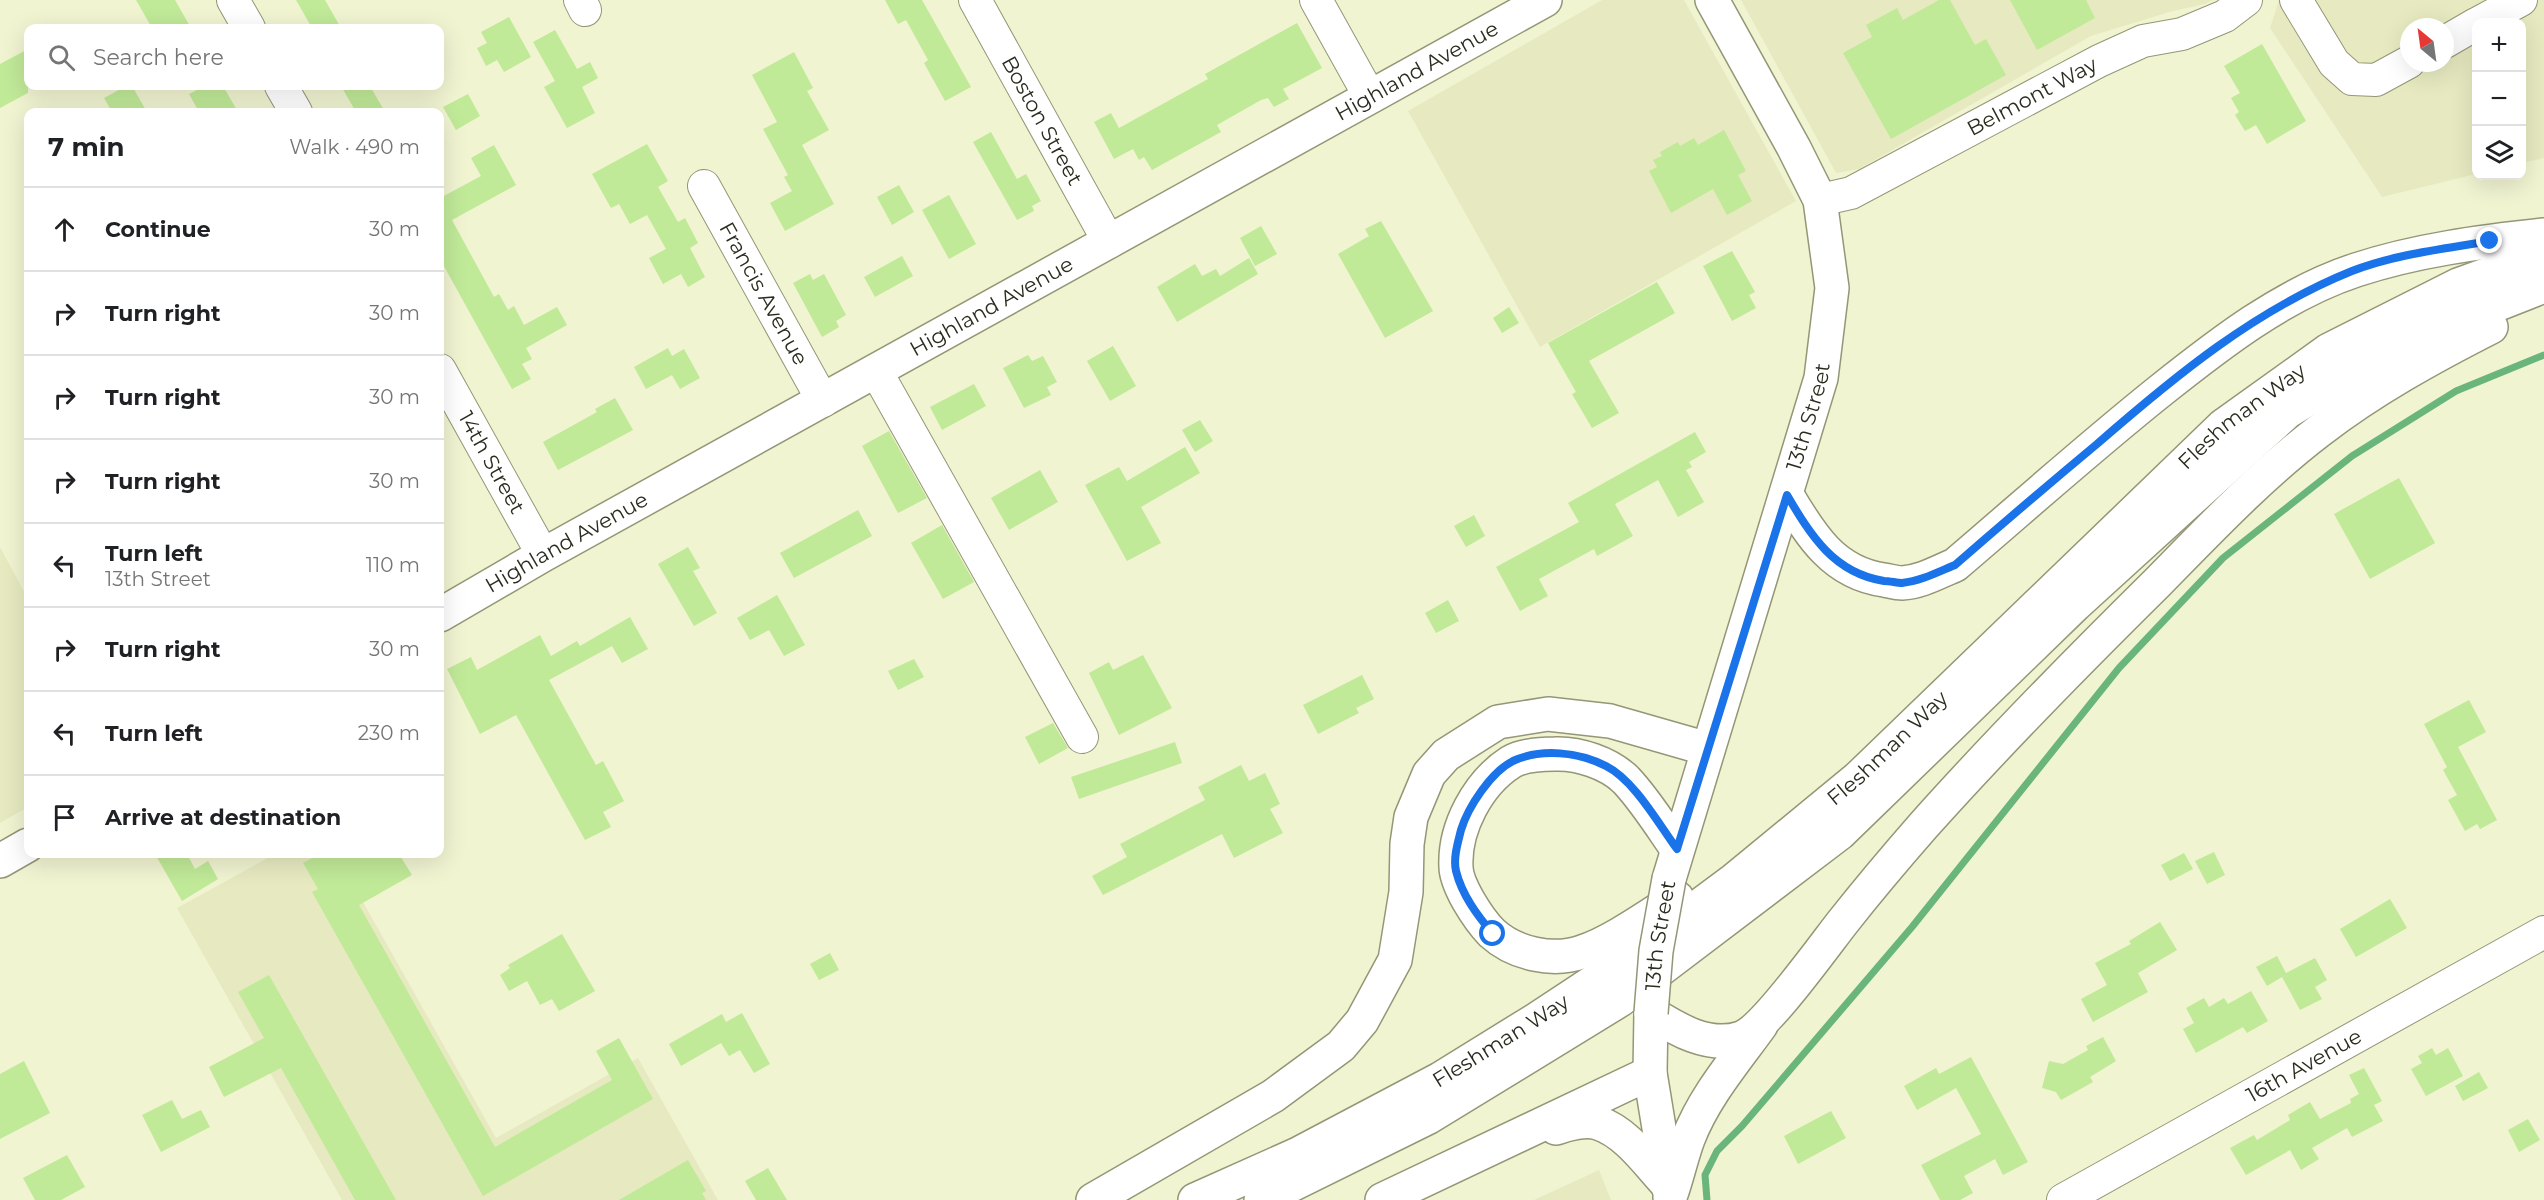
<!DOCTYPE html>
<html lang="en">
<head>
<meta charset="utf-8">
<style>
  body { margin:0; font-family:Montserrat,sans-serif; background:#f2f2f2; color:#202124 }
  .controls { position:absolute; right:18px; top:18px; display:grid; overflow:hidden; border-radius:12px; box-shadow:0 6px 24px #0002 }
  .controls button { width:54px; height:54px; display:grid; place-items:center; padding:0; border:0; border-bottom:2px solid #e0e0e0; background:#fff; color:#202124; font:30px sans-serif }
  .compass { position:absolute; left:2400px; top:18px; width:54px; height:54px; border-radius:50%; background:#fff; box-shadow:0 6px 24px #0002; rotate:331deg }
  .stop { position:absolute; width:18px; height:18px; margin:-14px; border:4px solid #1a73e8; border-radius:50%; background:#fff }
  .stop.end { background:#1a73e8; border-color:#fff; box-shadow:0 2px 6px #0008 }
  .list { margin:0; padding:0; list-style:none }
  h2 { display:flex; justify-content:space-between; align-items:center; height:78px; margin:0; padding:0 24px; font-size:26px }
  h2 small { font-size:20px; font-weight:400; color:#757577 }
  .list li { display:grid; grid-template-columns:39px 1fr auto; gap:18px; align-items:center; box-sizing:border-box; height:84px; padding:0 24px; border-top:2px solid #e0e0e0 }
  .list b { display:block; font-size:22px; white-space:nowrap }
  .list p { margin:0; font-size:20px; white-space:nowrap; color:#757577 }
  .list em { font-size:20px; font-style:normal; color:#757577 }
  .icon { flex:none; width:33px; height:33px; fill:none; stroke:currentColor; stroke-width:2; stroke-linecap:round; stroke-linejoin:round }
  .map { position:relative; flex:none; width:2544px; height:1200px; overflow:hidden }
  .search { position:absolute; background:#fff; box-shadow:0 6px 24px #0002; left:24px; top:24px; width:420px; height:66px; display:flex; align-items:center; gap:15px; box-sizing:border-box; padding:0 21px; border-radius:12px; color:#757577; font-size:22px }
  .panel { position:absolute; background:#fff; box-shadow:0 6px 24px #0002; left:24px; top:108px; width:420px; height:750px; border-radius:12px }
  .map>svg:first-child { display:block }
</style>
</head>
<body>
<div class="map">
<svg width="2544" height="1200" viewBox="0 0 2544 1200">
  <rect width="100%" height="100%" fill="#f1f4d1"/>
  <g fill="#e7eac0" fill-rule="evenodd">
    <polygon points="1602,0 1684,0 1796,201 1540,347 1408,111"/>
    <polygon points="1741,0 2213,0 2205,4 2173,11 2091,36 1859,169 1836,173"/>
    <path d="M2279 0H2544V158L2522 163V22H2476V174L2382 197 2270 28ZM2409 27H2445V63H2409Z"/>
    <polygon points="0,547 28,599 28,807 0,823"/>
    <polygon points="275,854 336,854 496,1138 638,1058 718,1200 342,1200 177,908"/>
    <polygon points="1599,1170 1611,1200 1534,1200"/>
  </g>
  <g fill="none" stroke-linecap="round" stroke-linejoin="round">
    <polyline stroke="#69b57b" stroke-width="7" points="1707,1200 1705,1175 1717,1151 1742,1126 1912,927 2119,668 2223,558 2352,456 2456,391 2544,355"/>
  </g>
  <g fill="#c0e998">
    <polygon points="136,0 175,0 191,28 152,28"/>
    <polygon points="296,0 325,0 341,28 312,28"/>
    <polygon points="885,0 922,0 971,87 945,101 924,63 928,60 906,20 898,24"/>
    <polygon points="1939,0 1950,0 1975,45 1986,39 2006,75 1891,139 1843,53 1872,37 1866,25 1897,8 1903,20"/>
    <polygon points="2010,0 2086,0 2095,18 2037,50"/>
    <polygon points="509,17 531,57 504,72 497,60 486,66 477,48 487,43 481,32"/>
    <polygon points="1297,23 1322,68 1283,89 1289,99 1274,107 1268,98 1261,100 1217,125 1221,132 1152,170 1144,157 1139,160 1133,149 1114,159 1094,122 1111,113 1119,128 1208,79 1205,74"/>
    <polygon points="555,30 577,69 590,62 598,78 582,87 595,113 567,128 544,87 555,81 533,42"/>
    <polygon points="2262,44 2306,121 2267,144 2256,125 2245,131 2235,115 2239,112 2231,98 2240,93 2224,66"/>
    <polygon points="28,49 28,93 0,108 0,64"/>
    <polygon points="794,52 813,88 807,91 829,130 802,145 834,204 785,231 770,203 792,191 784,177 788,175 763,129 777,122 752,75"/>
    <polygon points="126,86 132,86 147,112 112,112 104,98"/>
    <polygon points="205,86 223,86 238,112 199,112 189,94"/>
    <polygon points="341,86 370,86 385,112 356,112"/>
    <polygon points="468,94 480,116 456,130 443,107"/>
    <polygon points="1724,130 1746,171 1738,175 1752,201 1727,215 1713,189 1671,213 1649,171 1657,167 1653,160 1662,156 1660,152 1678,142 1680,146 1694,138 1698,145"/>
    <polygon points="991,132 1017,179 1026,174 1041,201 1032,206 1034,211 1017,220 973,142"/>
    <polygon points="647,144 668,181 658,187 678,222 685,218 698,243 690,248 705,277 688,287 681,274 663,284 649,258 666,249 647,215 630,224 619,204 611,208 592,174"/>
    <polygon points="494,145 516,185 452,220 494,297 499,294 508,310 514,306 524,325 557,307 567,325 526,348 532,359 522,364 531,379 512,389 440,259 440,198 481,176 471,158"/>
    <polygon points="899,185 914,212 892,225 877,197"/>
    <polygon points="949,195 976,244 949,259 922,210"/>
    <polygon points="1381,221 1433,311 1385,338 1338,254 1369,236 1365,229"/>
    <polygon points="1261,226 1277,254 1255,266 1240,238"/>
    <polygon points="1732,251 1755,292 1749,295 1756,308 1732,321 1703,266"/>
    <polygon points="902,256 913,276 875,297 864,277"/>
    <polygon points="1249,258 1258,274 1177,322 1157,287 1195,264 1202,276 1216,269 1220,276"/>
    <polygon points="810,274 813,280 824,274 846,315 836,321 839,327 822,337 793,283"/>
    <polygon points="1657,282 1675,313 1589,361 1619,413 1592,428 1572,394 1576,392 1548,343"/>
    <polygon points="1509,307 1519,323 1502,333 1493,318"/>
    <polygon points="1113,346 1136,386 1110,401 1087,361"/>
    <polygon points="668,348 672,356 684,349 700,378 680,389 672,375 646,389 634,367"/>
    <polygon points="1028,355 1032,361 1043,356 1057,382 1047,387 1051,395 1024,408 1003,368"/>
    <polygon points="974,384 986,406 942,430 930,407"/>
    <polygon points="615,398 633,430 558,470 543,442 597,412 595,409"/>
    <polygon points="1200,420 1213,441 1195,452 1182,430"/>
    <polygon points="889,431 927,498 898,513 862,446"/>
    <polygon points="1695,432 1706,452 1689,462 1692,467 1686,470 1704,502 1678,517 1658,480 1615,504 1633,536 1597,556 1594,549 1539,579 1548,596 1520,611 1496,567 1579,522 1568,503"/>
    <polygon points="1185,447 1200,473 1141,507 1161,543 1127,561 1085,485 1119,467 1127,481"/>
    <polygon points="1040,470 1058,502 1009,530 991,498"/>
    <polygon points="2399,478 2435,543 2370,579 2334,514"/>
    <polygon points="858,510 872,536 794,578 780,553"/>
    <polygon points="1474,515 1485,536 1466,547 1454,526"/>
    <polygon points="942,525 974,582 943,599 911,543"/>
    <polygon points="688,547 700,568 693,571 717,613 694,626 658,564"/>
    <polygon points="777,595 805,645 784,656 769,630 750,640 737,618"/>
    <polygon points="1448,600 1459,621 1436,633 1425,613"/>
    <polygon points="630,617 648,649 622,663 612,646 549,680 596,765 603,761 624,801 603,812 611,827 585,840 516,715 480,734 447,669 471,657 477,670 540,635 551,656 577,641 580,646"/>
    <polygon points="1143,655 1172,708 1119,735 1089,673 1109,662 1113,670"/>
    <polygon points="914,659 924,677 898,690 888,671"/>
    <polygon points="1362,675 1374,699 1356,708 1359,713 1318,734 1303,705"/>
    <polygon points="2469,700 2486,732 2458,747 2497,820 2480,829 2477,824 2465,831 2448,800 2457,795 2443,770 2447,767 2424,724"/>
    <polygon points="1053,723 1068,748 1039,764 1025,737"/>
    <polygon points="1175,742 1182,763 1079,799 1071,777"/>
    <polygon points="1241,765 1249,781 1265,773 1280,804 1270,809 1283,833 1234,858 1222,834 1103,895 1092,876 1127,857 1120,844 1205,800 1198,787"/>
    <polygon points="2214,852 2225,875 2207,884 2195,861"/>
    <polygon points="2184,853 2193,869 2170,881 2161,865"/>
    <polygon points="155,854 187,854 195,869 208,861 218,879 182,901"/>
    <polygon points="320,854 399,854 412,875 359,905 495,1147 612,1080 596,1051 619,1038 653,1099 483,1196 312,892 318,889 303,863"/>
    <polygon points="2390,899 2407,928 2356,957 2340,929"/>
    <polygon points="2160,922 2177,950 2138,973 2148,992 2093,1022 2081,999 2107,985 2095,963 2131,944 2129,941"/>
    <polygon points="562,934 595,991 559,1011 552,999 540,1005 527,981 509,991 500,975 510,968 508,965"/>
    <polygon points="830,953 839,970 819,980 810,964"/>
    <polygon points="2277,956 2286,973 2315,958 2327,980 2315,987 2322,999 2300,1010 2282,977 2267,986 2256,967"/>
    <polygon points="269,975 396,1200 355,1200 281,1068 224,1097 209,1067 264,1038 238,992"/>
    <polygon points="2251,991 2268,1021 2247,1033 2243,1027 2196,1053 2183,1029 2194,1023 2186,1008 2204,998 2209,1007 2224,998 2228,1004"/>
    <polygon points="742,1013 770,1064 754,1073 740,1050 729,1056 721,1043 681,1066 669,1044 722,1014 726,1022"/>
    <polygon points="2103,1037 2116,1061 2090,1077 2093,1082 2061,1100 2056,1092 2042,1088 2049,1061 2063,1064 2088,1050 2086,1046"/>
    <polygon points="2432,1048 2436,1055 2448,1048 2463,1076 2426,1096 2411,1069 2422,1063 2418,1056"/>
    <polygon points="1971,1057 2028,1162 2003,1175 1995,1159 1964,1176 1973,1193 1960,1200 1940,1200 1921,1165 1981,1134 1956,1088 1917,1110 1904,1086 1936,1068 1939,1074"/>
    <polygon points="24,1061 50,1113 0,1139 0,1074"/>
    <polygon points="2364,1068 2382,1101 2374,1105 2383,1121 2352,1137 2347,1128 2312,1148 2319,1159 2301,1170 2290,1150 2246,1175 2230,1148 2254,1135 2257,1140 2290,1120 2288,1115 2310,1102 2320,1119 2351,1103 2350,1099 2359,1094 2349,1075"/>
    <polygon points="2479,1072 2488,1088 2463,1101 2455,1086"/>
    <polygon points="172,1100 182,1119 201,1110 210,1127 161,1152 142,1115"/>
    <polygon points="1831,1111 1846,1138 1798,1164 1784,1136"/>
    <polygon points="2528,1119 2540,1140 2519,1152 2508,1130"/>
    <polygon points="67,1155 85,1187 61,1200 35,1200 23,1178"/>
    <polygon points="688,1160 706,1191 702,1193 706,1200 619,1200"/>
    <polygon points="768,1168 787,1200 756,1200 745,1181"/>
  </g>
  <g fill="none" stroke-linecap="round" stroke-linejoin="round">
    <g stroke="#949676" stroke-width="34">
      <g id="minor">
        <polyline points="233,0 249,28"/>
        <polyline points="580,0 585,10"/>
        <path id="s1" d="M975 0 1109 242"/>
        <polyline points="1316,0 1370,97"/>
        <polyline points="2296,0 2334,63 2352,79 2376,80 2409,62"/>
        <polyline points="2480,22 2521,0"/>
        <polyline points="2445,42 2476,24"/>
        <polyline points="281,86 296,112"/>
        <path id="s2" d="M704 186 823 401"/>
        <path id="s3" d="M1820 200 1851 193 2099 61 2143 41 2182 34 2225 16 2246 0"/>
        <path id="s4" d="M440 370 543 555"/>
        <polyline points="876,371 1082,737"/>
        <path id="s5" d="M2063 1200 2544 932"/>
      </g>
    </g>
    <g stroke="#949676" stroke-width="36">
      <g id="major">
        <path d="M1787 495C1811 536 1834 573 1884 580 1890 581 1896 583 1902 583 1921 582 1938 572 1955 565 2023 507 2090 447 2160 391 2219 344 2283 294 2356 270 2417 250 2480 242 2544 235"/>
        <path id="s6" d="M440 615 543 555 1545 0"/>
        <polyline points="0,861 28,845"/>
        <path id="s7" d="M1669 879 1821 378 1832 288 1820 200 1794 148 1712 0"/>
        <path d="M1677 898C1650 915 1611 943 1582 952 1553 962 1515 954 1492 933 1483 924 1475 912 1468 900 1463 891 1456 877 1456 867 1454 828 1478 783 1511 762 1523 755 1541 754 1555 754 1578 753 1609 763 1626 780 1645 800 1661 826 1677 849"/>
        <path d="M1651 1013C1676 1029 1709 1049 1741 1038 1764 1030 1824 946 1842 923 1868 890 1895 858 1923 826 1998 742 2077 662 2157 583 2209 530 2260 476 2319 431 2372 390 2432 357 2491 327"/>
        <polyline points="1651,1013 1650,1073 1669,1189"/>
        <path d="M1556 1128C1567 1124 1586 1119 1598 1123 1627 1132 1649 1165 1669 1186"/>
        <path d="M1670 1197C1677 1178 1681 1158 1688 1139 1704 1097 1735 1061 1761 1025"/>
        <polyline points="1093,1200 1273,1096 1341,1046 1362,1021 1395,960 1406,892 1407,844 1411,817 1429,774 1446,755 1498,722 1548,714 1610,721 1708,749"/>
        <path id="s8" d="M1195 1200 1298 1154 1440 1079 1537 1019 1625 961 1734 880 1858 778 2223 426 2329 350 2458 285 2544 254"/>
        <polyline points="1261,1200 1429,1117 1620,1000 1840,833 2075,605 2287,412 2370,361 2435,329 2544,286"/>
        <polyline points="1382,1200 1650,1073"/>
      </g>
    </g>
    <use href="#minor" stroke="#fff" stroke-width="32"/>
    <use href="#major" stroke="#fff" stroke-width="33"/>
    <g stroke="#949676" stroke-width="36" stroke-linecap="butt">
      <g id="major-bridge">
        <path id="s9" d="M1651 1013 1656 951 1669 879"/>
      </g>
    </g>
    <use href="#major-bridge" stroke="#fff" stroke-width="33"/>
  </g>
  <g fill="none" stroke-linecap="round" stroke-linejoin="round">
    <path stroke="#1a73e8" stroke-width="8" d="M1493 934C1477 915 1462 895 1456 871 1453 858 1458 842 1461 830 1468 807 1491 772 1513 761 1541 748 1579 752 1606 766 1634 780 1658 823 1677 849L1787 495C1811 536 1834 573 1884 581 1890 581 1897 583 1902 583 1921 581 1938 572 1955 565 2002 524 2049 484 2097 444 2175 376 2255 310 2352 271 2396 254 2444 249 2490 241"/>
  </g>
  <g text-anchor="middle" stroke-width="5" stroke-linejoin="round" paint-order="stroke">
    <g font-size="21" fill="#2b2c1f" stroke="#fefff1">
      <text dy="7" stroke="none"><textPath href="#s6" startOffset="1118">Highland Avenue</textPath></text>
      <text dy="7" stroke="none"><textPath href="#s3" startOffset="237">Belmont Way</textPath></text>
      <text dy="7" stroke="none"><textPath href="#s1" startOffset="138">Boston Street</textPath></text>
      <text dy="7" stroke="none"><textPath href="#s2" startOffset="123">Francis Avenue</textPath></text>
      <text dy="7" stroke="none"><textPath href="#s6" startOffset="632">Highland Avenue</textPath></text>
      <text dy="7" stroke="none"><textPath href="#s7" startOffset="483">13th Street</textPath></text>
      <text dy="7" stroke="none"><textPath href="#s8" startOffset="1317">Fleshman Way</textPath></text>
      <text dy="7" stroke="none"><textPath href="#s4" startOffset="106">14th Street</textPath></text>
      <text dy="7" stroke="none"><textPath href="#s6" startOffset="146">Highland Avenue</textPath></text>
      <text dy="7" stroke="none"><textPath href="#s8" startOffset="831">Fleshman Way</textPath></text>
      <text dy="7" stroke="none"><textPath href="#s9" startOffset="78">13th Street</textPath></text>
      <text dy="7" stroke="none"><textPath href="#s8" startOffset="345">Fleshman Way</textPath></text>
      <text dy="7" stroke="none"><textPath href="#s5" startOffset="276">16th Avenue</textPath></text>
    </g>
  </g>
</svg>
<div class="controls">
<button>+</button>
<button>−</button>
<button><svg class="icon" aria-label="layers" viewBox="0 0 24 24"><path d="M12 4l9 5-9 5-9-5zM3 14l9 5 9-5"/></svg></button>
</div>
<svg class="compass" viewBox="-18 -18 36 36"><path d="M0-13l5 13h-10z" fill="#e53935"/><path d="M0 13l5-13h-10z" fill="#757577"/></svg>
<div class="stop" style="left:1493px;top:934px"></div>
<div class="stop end" style="left:2490px;top:241px"></div>
<div class="search"><svg class="icon" aria-label="search" viewBox="0 0 24 24"><circle cx="10" cy="10" r="6"/><path d="M15 15l6 6"/></svg>Search here</div>
<section class="panel">
<h2>7 min<small>Walk · 490 m</small></h2>
<ul class="list">
<li><svg class="icon" aria-label="ahead" viewBox="0 0 24 24"><path d="M12 20V5M6 11l6-6 6 6"/></svg><div><b>Continue</b></div><em>30 m</em></li>
<li><svg class="icon" aria-label="right" viewBox="0 0 24 24"><path d="M7 20v-9h11M14 6l5 5-5 5"/></svg><div><b>Turn right</b></div><em>30 m</em></li>
<li><svg class="icon" aria-label="right" viewBox="0 0 24 24"><path d="M7 20v-9h11M14 6l5 5-5 5"/></svg><div><b>Turn right</b></div><em>30 m</em></li>
<li><svg class="icon" aria-label="right" viewBox="0 0 24 24"><path d="M7 20v-9h11M14 6l5 5-5 5"/></svg><div><b>Turn right</b></div><em>30 m</em></li>
<li><svg class="icon" aria-label="left" viewBox="0 0 24 24"><path d="M17 20v-9H6M10 6l-5 5 5 5"/></svg><div><b>Turn left</b><p>13th Street</p></div><em>110 m</em></li>
<li><svg class="icon" aria-label="right" viewBox="0 0 24 24"><path d="M7 20v-9h11M14 6l5 5-5 5"/></svg><div><b>Turn right</b></div><em>30 m</em></li>
<li><svg class="icon" aria-label="left" viewBox="0 0 24 24"><path d="M17 20v-9H6M10 6l-5 5 5 5"/></svg><div><b>Turn left</b></div><em>230 m</em></li>
<li><svg class="icon" aria-label="arrive" viewBox="0 0 24 24"><path d="M6 21V4h12l-3 4 3 4H6"/></svg><div><b>Arrive at destination</b></div></li>
</ul>
</section>
</div>
</body>
</html>
